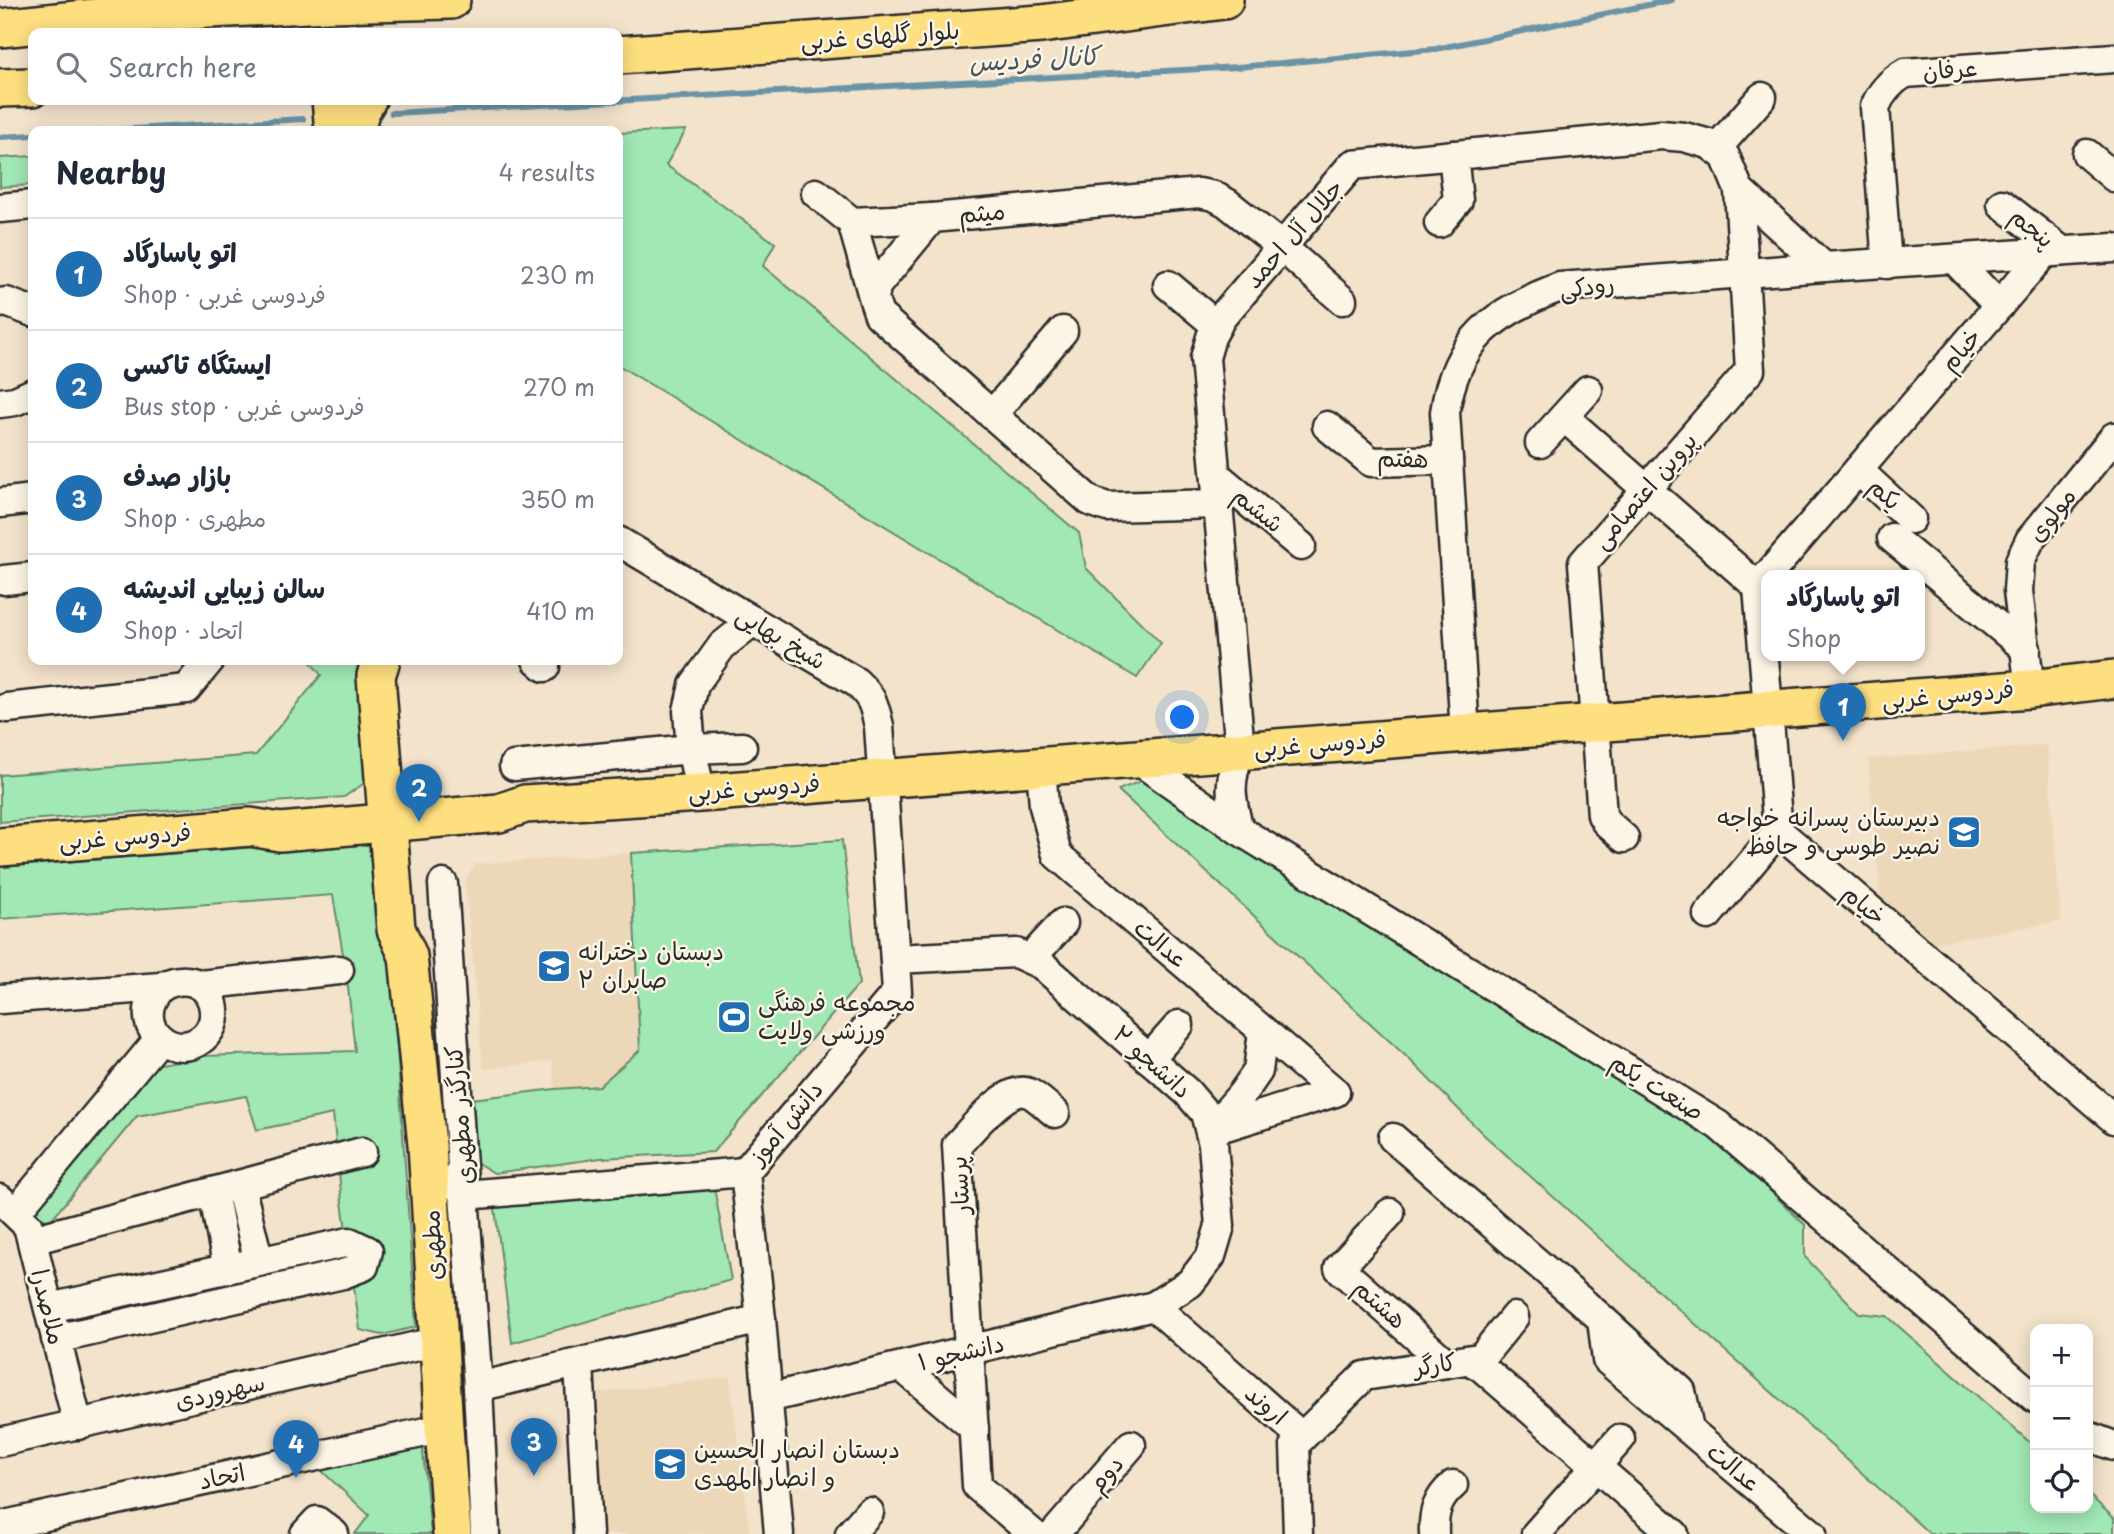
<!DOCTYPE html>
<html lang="en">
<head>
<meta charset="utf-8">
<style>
  body { margin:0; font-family:"Playpen Sans","Playpen Sans Arabic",sans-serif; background:#f2f2f3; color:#1f2937 }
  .controls { position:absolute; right:21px; bottom:21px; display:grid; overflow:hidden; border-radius:14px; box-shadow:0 4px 18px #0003 }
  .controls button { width:63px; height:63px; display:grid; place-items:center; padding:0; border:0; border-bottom:2px solid #e0e1e3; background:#fff; color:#1f2937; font:35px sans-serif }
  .you { position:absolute; left:1183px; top:718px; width:24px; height:24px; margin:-18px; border:5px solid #fff; border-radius:50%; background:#1a73e8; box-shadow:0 0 0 10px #1a73e833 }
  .badge { display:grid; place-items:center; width:46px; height:46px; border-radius:50%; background:#1f6fb2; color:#fff; font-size:23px; font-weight:700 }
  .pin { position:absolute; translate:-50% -58px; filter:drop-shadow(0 2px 4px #0008) }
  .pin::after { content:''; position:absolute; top:37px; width:24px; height:21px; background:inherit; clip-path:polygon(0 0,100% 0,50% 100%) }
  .popup { position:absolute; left:1761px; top:570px; width:164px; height:91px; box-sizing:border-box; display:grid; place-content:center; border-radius:14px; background:#fff; filter:drop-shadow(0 2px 5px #0005); font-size:23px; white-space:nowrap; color:#747a83 }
  .popup b { font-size:26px; color:#1f2937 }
  .popup::after { content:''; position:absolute; left:50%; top:100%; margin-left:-14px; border:14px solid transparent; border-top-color:#fff }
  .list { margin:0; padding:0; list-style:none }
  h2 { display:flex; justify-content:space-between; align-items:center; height:91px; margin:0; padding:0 28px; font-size:30px }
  h2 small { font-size:23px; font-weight:400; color:#747a83 }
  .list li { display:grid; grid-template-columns:46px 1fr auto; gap:21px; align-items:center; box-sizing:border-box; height:112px; padding:0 28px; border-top:2px solid #e0e1e3 }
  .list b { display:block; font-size:26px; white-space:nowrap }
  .list p { margin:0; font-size:23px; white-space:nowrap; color:#747a83 }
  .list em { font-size:23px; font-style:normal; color:#747a83 }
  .icon { flex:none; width:38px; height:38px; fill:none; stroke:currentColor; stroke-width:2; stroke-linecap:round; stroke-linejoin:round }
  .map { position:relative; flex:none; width:2114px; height:1534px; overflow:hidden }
  .search { position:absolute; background:#fff; box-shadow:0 4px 18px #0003; left:28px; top:28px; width:595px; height:77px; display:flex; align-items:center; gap:18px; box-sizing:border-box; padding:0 24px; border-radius:14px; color:#747a83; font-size:26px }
  .panel { position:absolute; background:#fff; box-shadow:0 4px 18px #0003; left:28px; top:126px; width:595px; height:539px; border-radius:14px }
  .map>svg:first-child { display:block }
</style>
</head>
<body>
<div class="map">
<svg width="2114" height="1534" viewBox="0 0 2114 1534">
  <rect width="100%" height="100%" fill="#f3e3cb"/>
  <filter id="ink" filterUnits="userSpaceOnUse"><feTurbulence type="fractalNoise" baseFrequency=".0143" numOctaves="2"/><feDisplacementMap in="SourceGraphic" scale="14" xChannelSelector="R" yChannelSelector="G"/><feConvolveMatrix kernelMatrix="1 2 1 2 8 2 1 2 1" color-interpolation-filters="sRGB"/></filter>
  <g filter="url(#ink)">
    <g fill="#edd7b9">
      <polygon points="2047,745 2061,921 1923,945 1881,904 1868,759"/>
      <polygon points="631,853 640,1050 599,1086 555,1089 552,1061 483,1069 465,881 475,864"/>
      <polygon points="730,1377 750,1534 600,1534 597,1393"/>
    </g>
    <g fill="#a1e8b5" stroke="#668a70" stroke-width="2">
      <polygon points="686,130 666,165 775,243 763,266 1079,533 1086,568 1161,643 1137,678 618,365 618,133"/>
      <polygon points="33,156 33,185 0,187 0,158"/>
      <polygon points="309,660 364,660 368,766 363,784 344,797 0,822 0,775 256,755 321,675"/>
      <polygon points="1154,776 1634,1057 1805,1225 1805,1257 1859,1313 1887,1316 2035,1447 2035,1508 2088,1508 2088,1494 2114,1518 2114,1534 1930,1534 1483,1134 1410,1060 1118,790"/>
      <polygon points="372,838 384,855 416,1327 382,1335 360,1330 342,1202 333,1114 257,1130 246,1096 137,1116 50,1221 26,1213 155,1065 202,1056 355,1051 347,978 333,895 0,919 0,867"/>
      <polygon points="842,840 859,984 713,1152 601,1158 494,1173 476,1162 472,1099 555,1089 599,1086 640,1050 631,853"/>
      <polygon points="713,1182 731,1280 512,1343 495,1208"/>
      <polygon points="422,1442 431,1534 355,1534 369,1515 309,1459"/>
    </g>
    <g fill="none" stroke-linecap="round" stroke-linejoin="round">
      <g stroke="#6b93a6" stroke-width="6">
        <polyline points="392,113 1238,67 1436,49 1672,0"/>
        <polyline points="99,131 303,119"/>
        <polyline points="0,137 33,135"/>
      </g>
      <g stroke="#2b2b2b" stroke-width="33">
        <g id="minor">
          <polyline points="1716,149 1762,97"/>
          <polyline points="2087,154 2114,177"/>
          <polyline points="1739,190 1824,267"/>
          <polyline points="816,193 852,222 932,218"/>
          <polyline points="2002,204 2062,251"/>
          <polyline points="0,208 33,205"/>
          <polyline points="852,222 874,300"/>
          <polyline points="1439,223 1458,200 1453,155"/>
          <polyline points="1954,259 1999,306"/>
          <path d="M1887 264 1875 107C1881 92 1891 81 1905 73L2114 58"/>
          <polyline points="1168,285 1217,326"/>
          <polyline points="0,303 6,302 33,312"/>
          <polyline points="0,403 15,401 33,393"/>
          <polyline points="992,415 1063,331"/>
          <polyline points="1564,417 1758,587"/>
          <polyline points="1327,426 1371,462 1448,460"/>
          <polyline points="1540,443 1588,390"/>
          <polyline points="1858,470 1911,519"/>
          <polyline points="1216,475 1301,546"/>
          <polyline points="0,503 33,499"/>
          <polyline points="1218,504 1107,507 1090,501 879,315 874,300 876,286 932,218 1199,193 1214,196 1227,203 1282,247 1342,300"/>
          <polyline points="1892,538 2026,649"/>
          <path d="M618 541 856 682C873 698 874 704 879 726L897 992 745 1172 761 1319 779 1534"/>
          <polyline points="1768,575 2045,252"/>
          <polyline points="1766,577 1758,587 1778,831 2114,1119"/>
          <polyline points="4,580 33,577"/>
          <polyline points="537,660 545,667"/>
          <polyline points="2030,689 2018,591 2020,561 2030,540 2114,437"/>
          <polyline points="7,708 186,689 210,660"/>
          <path d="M1465 733 1445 412C1456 339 1494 312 1560 287L1824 267 2114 248"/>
          <polyline points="1135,758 1239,830 1718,1125 2035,1398"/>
          <polyline points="1041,765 1044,806 1057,855 1335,1092"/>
          <polyline points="514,766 691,749 742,747"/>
          <polyline points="701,793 691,749 688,711 694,685 722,646 753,621"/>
          <path d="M1239 830C1230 797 1228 783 1240 750L1205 358 1211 337 1221 318 1352 165 1661 135 1684 137 1709 144 1725 156 1739 190 1750 370 1583 563 1602 815 1606 822 1624 838"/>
          <polyline points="443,884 464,1195 745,1172"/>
          <polyline points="1708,915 1778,831"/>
          <polyline points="1030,959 1063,923"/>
          <polyline points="200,985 339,970"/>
          <path d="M0 999 161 987C184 974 211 981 214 1010 215 1020 212 1028 206 1035 177 1066 125 1025 161 987"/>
          <polyline points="1263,1031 1258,1071 1242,1094 1210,1131 1335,1092"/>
          <polyline points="1149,1059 1179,1025"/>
          <polyline points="1393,1138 1602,1319 1607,1360 1812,1534"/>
          <polyline points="454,1180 464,1195 478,1387 485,1534"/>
          <polyline points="240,1185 259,1262"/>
          <polyline points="213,1192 228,1269"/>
          <polyline points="0,1199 28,1226 78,1425"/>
          <polyline points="15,1213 160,1038"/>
          <polyline points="1390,1213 1339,1268 1446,1363"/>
          <polyline points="32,1240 362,1152"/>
          <polyline points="1154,1306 1302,1437 1295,1444 1298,1534"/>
          <polyline points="49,1308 349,1242 368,1251 364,1266 343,1274 56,1339"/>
          <polyline points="1602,1319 1681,1391 1689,1429"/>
          <polyline points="579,1364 588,1534"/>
          <polyline points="1476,1364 1514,1317"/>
          <polyline points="902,1367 974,1428"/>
          <polyline points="478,1387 761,1319"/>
          <polyline points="768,1398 1154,1306 1190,1283 1211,1256 1220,1226 1213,1144 1205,1113 1187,1092 1042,965 1016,953 895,959"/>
          <polyline points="2088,1436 2114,1446"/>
          <polyline points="1302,1437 1364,1376 1472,1359 1674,1534"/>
          <polyline points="0,1442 439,1341"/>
          <polyline points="0,1526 444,1428"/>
          <polyline points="305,1534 317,1521 334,1534"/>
          <polyline points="850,1534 869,1512"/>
          <path d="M1033 1534 977 1486 957 1145C971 1131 1008 1083 1029 1093 1038 1097 1047 1107 1055 1113"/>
          <polyline points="1054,1534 1131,1445"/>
          <path d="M1434 1534C1433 1513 1437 1499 1453 1485"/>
          <polyline points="1536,1534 1620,1439"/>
        </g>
      </g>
      <g stroke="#2b2b2b" stroke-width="42">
        <g id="major">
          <polyline points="0,28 152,12 328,3 451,0"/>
          <polyline points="618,55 1041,24 1224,0"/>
          <polyline points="0,88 33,87"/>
          <polyline points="331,100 334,131"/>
          <polyline points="355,131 360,112 367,100"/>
          <polyline points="381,660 376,676 396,929 408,956 427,1145 444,1428 452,1534"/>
          <polyline points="0,847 250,827 280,832 499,813 525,804 701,793 2030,689 2114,679"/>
        </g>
      </g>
      <use href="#minor" stroke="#fcf5e5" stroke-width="28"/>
      <use href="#major" stroke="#fedf80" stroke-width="37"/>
    </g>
  </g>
  <defs>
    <g id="school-square" transform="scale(1.75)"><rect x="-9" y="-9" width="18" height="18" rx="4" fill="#1f6fb2" stroke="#fcf5e5"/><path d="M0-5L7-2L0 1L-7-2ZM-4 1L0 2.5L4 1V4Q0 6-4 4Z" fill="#fff"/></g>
    <g id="stadium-square" transform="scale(1.75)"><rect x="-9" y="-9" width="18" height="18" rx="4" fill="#1f6fb2" stroke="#fcf5e5"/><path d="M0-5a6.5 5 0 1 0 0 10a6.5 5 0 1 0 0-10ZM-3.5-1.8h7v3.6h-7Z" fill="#fff"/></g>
  </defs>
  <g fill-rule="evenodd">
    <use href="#school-square" x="1964" y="832"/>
    <use href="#school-square" x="554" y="966"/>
    <use href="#stadium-square" x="734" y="1017"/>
    <use href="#school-square" x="670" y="1464"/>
  </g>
  <g text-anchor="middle" stroke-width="5" stroke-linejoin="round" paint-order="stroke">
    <g font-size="24" fill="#2b2b2b" stroke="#fcf5e5">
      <text transform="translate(880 36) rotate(-4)" y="8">بلوار گلهای غربی</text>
      <text transform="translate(1950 70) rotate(-4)" y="8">عرفان</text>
      <text transform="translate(982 213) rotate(-5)" y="8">میثم</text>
      <text transform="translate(2032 228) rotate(39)" y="8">پنجم</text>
      <text transform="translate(1294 234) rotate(-49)" y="8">جلال آل احمد</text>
      <text transform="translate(1587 287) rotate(-7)" y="8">رودکی</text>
      <text transform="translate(1961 350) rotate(-49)" y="8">خیام</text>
      <text transform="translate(1403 459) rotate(2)" y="8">هفتم</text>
      <text transform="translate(1645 491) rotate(-49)" y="8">پروین اعتصامی</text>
      <text transform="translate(1885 494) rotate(43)" y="8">یکم</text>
      <text transform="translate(1258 510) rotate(39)" y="8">ششم</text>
      <text transform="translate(2052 515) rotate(-52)" y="8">مولوی</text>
      <text transform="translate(781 638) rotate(31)" y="8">شیخ بهایی</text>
      <text transform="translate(1948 695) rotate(-5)" y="8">فردوسی غربی</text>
      <text transform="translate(1320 744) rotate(-4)" y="8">فردوسی غربی</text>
      <text transform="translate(754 788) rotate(-4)" y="8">فردوسی غربی</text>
      <text transform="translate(125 837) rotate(-4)" y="8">فردوسی غربی</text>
      <text transform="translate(1864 905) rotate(41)" y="8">خیام</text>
      <text transform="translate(1161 944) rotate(40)" y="8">عدالت</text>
      <text transform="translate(1152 1062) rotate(42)" y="8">دانشجو ۲</text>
      <text transform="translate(1657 1087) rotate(32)" y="8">صنعت یکم</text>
      <text transform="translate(460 1115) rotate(-95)" y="8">کنارگذر مطهری</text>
      <text transform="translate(786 1123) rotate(-50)" y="8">دانش آموز</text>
      <text transform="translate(960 1185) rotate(-93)" y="8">پرستار</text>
      <text transform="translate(433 1245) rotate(-93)" y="8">مطهری</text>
      <text transform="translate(1380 1304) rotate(42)" y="8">هشتم</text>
      <text transform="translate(48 1307) rotate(76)" y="8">ملاصدرا</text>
      <text transform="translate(961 1353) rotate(-13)" y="8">دانشجو ۱</text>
      <text transform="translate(1435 1365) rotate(-9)" y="8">کارگر</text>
      <text transform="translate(220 1392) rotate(-13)" y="8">سهروردی</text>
      <text transform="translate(1266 1405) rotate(41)" y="8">اروند</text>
      <text transform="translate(1734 1468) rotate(40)" y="8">عدالت</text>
      <text transform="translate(1106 1474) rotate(-49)" y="8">دوم</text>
      <text transform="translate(222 1477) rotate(-12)" y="8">اتحاد</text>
    </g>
    <g font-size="24" fill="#2b2b2b" stroke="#fcf5e5" text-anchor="start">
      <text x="1940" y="826" text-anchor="end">دبیرستان پسرانه خواجه<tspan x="1940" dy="28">نصیر طوسی و حافظ</tspan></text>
      <text x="578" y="960">دبستان دخترانه<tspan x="578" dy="28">صابران ۲</tspan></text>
      <text x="758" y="1011">مجموعه فرهنگی<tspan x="758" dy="28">ورزشی ولایت</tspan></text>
      <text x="694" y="1458">دبستان انصار الحسین<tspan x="694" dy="28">و انصار المهدی</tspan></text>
    </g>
    <g font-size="26" font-style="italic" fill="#46565e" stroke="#fcf5e5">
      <text transform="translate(1034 59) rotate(-3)" y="9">کانال فردیس</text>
    </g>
  </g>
</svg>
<div class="controls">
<button>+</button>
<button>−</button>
<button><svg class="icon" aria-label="locate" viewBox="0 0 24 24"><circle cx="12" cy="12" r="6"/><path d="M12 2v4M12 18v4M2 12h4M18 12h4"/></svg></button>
</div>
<div class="you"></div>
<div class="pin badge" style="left:1843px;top:741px">1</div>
<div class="popup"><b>اتو پاسارگاد</b>Shop</div>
<div class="pin badge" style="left:419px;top:822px">2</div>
<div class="pin badge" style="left:534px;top:1476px">3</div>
<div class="pin badge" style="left:296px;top:1478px">4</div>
<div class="search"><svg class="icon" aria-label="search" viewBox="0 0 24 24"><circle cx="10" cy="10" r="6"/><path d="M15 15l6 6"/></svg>Search here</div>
<section class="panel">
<h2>Nearby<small>4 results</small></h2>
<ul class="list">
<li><span class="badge">1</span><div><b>اتو پاسارگاد</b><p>Shop · فردوسی غربی</p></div><em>230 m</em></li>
<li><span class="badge">2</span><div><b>ایستگاه تاکسی</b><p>Bus stop · فردوسی غربی</p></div><em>270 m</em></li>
<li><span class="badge">3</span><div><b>بازار صدف</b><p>Shop · مطهری</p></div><em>350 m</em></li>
<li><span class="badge">4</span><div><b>سالن زیبایی اندیشه</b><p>Shop · اتحاد</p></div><em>410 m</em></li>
</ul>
</section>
</div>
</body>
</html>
